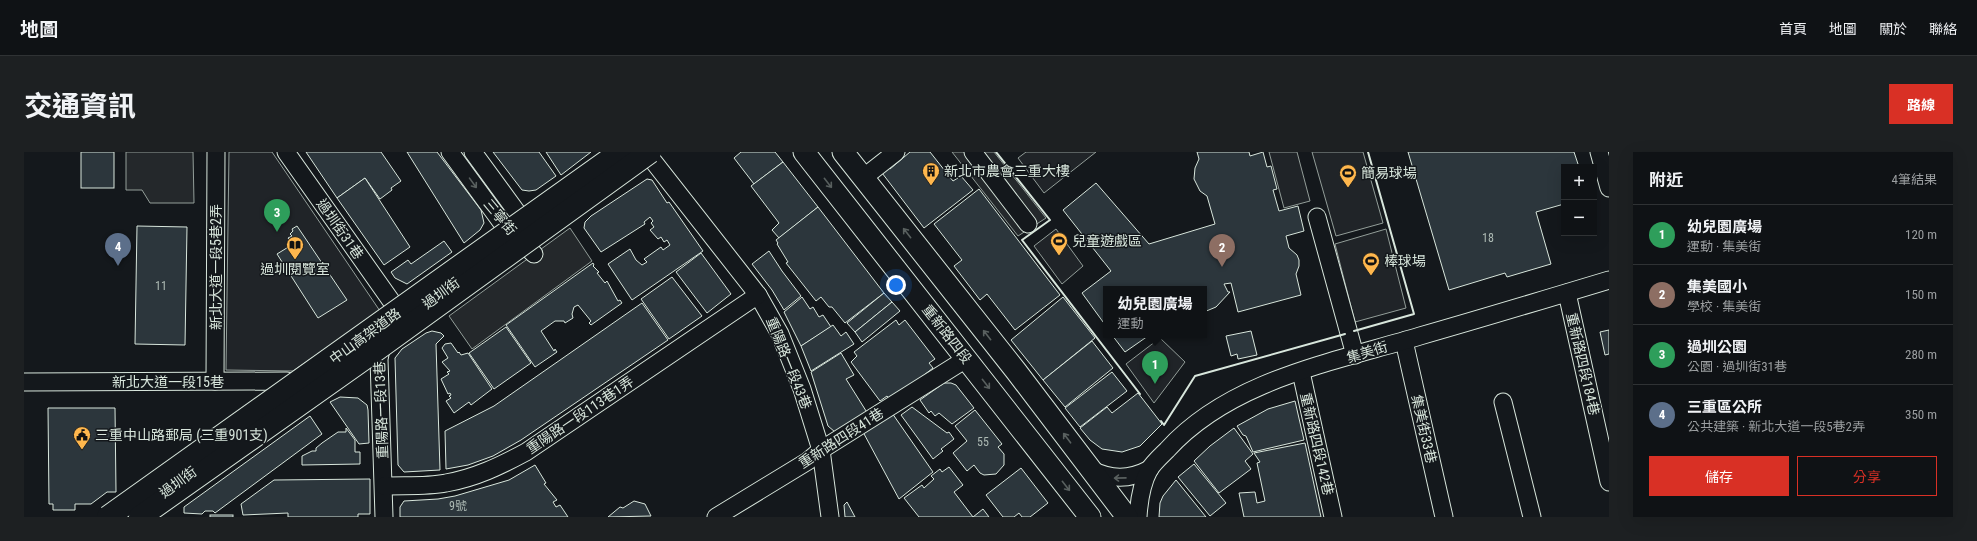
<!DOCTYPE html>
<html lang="zh-TW">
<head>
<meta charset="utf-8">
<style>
  body { margin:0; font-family:"Roboto Condensed","Noto Sans TC",sans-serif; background:#1d2022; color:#f1f3f6 }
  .controls { position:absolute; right:12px; top:12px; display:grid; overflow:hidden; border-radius:0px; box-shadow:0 4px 16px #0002 }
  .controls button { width:36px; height:36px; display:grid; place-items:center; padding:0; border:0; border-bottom:1px solid #2f3234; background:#0f1215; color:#f1f3f6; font:20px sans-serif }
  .you { position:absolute; left:872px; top:133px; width:14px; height:14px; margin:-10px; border:3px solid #fff; border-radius:50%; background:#1a73e8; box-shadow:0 0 0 6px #1a73e833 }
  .badge { display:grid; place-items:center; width:26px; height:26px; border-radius:50%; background:#d93025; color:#fff; font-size:13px; font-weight:700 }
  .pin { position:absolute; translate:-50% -33px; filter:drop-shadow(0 1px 2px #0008) }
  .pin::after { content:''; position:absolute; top:21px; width:14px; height:12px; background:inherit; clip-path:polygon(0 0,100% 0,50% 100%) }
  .popup { position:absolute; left:1079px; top:134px; width:104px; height:52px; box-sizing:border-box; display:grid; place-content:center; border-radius:0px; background:#0f1215; filter:drop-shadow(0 1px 3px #0005); font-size:13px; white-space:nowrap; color:#9b9ea0 }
  .popup b { font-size:15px; color:#f1f3f6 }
  .popup::after { content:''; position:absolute; left:50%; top:100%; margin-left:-8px; border:8px solid transparent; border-top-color:#0f1215 }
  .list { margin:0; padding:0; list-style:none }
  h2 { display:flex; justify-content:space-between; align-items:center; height:52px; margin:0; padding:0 16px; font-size:17px }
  h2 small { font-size:13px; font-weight:400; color:#9b9ea0 }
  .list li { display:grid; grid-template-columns:26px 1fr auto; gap:12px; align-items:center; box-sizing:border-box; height:60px; padding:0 16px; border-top:1px solid #2f3234 }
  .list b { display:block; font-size:15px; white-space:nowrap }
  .list p { margin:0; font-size:13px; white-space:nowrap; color:#9b9ea0 }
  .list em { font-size:13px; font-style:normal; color:#9b9ea0 }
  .actions { display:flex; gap:8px; padding:12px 16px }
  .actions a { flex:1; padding:9px 0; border:1px solid #d93025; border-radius:0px; text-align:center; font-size:14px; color:#d93025 }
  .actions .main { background:#d93025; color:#fff }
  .map { position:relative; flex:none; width:1585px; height:365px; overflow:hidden; border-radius:0px }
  header { display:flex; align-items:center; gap:24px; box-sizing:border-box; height:56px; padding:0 20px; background:#0f1215; border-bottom:1px solid #2f3234 }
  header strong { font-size:19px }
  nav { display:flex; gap:22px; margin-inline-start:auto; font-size:14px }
  .intro { display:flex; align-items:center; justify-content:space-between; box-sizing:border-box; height:96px; padding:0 24px }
  h1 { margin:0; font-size:28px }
  .button { padding:10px 18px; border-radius:0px; background:#d93025; color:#fff; font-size:14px; font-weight:700 }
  main { display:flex; gap:24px; padding:0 24px }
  aside { flex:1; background:#0f1215; border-radius:0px; box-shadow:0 4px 16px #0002 }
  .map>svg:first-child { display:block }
</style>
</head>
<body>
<header>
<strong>地圖</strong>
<nav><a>首頁</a><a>地圖</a><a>關於</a><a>聯絡</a></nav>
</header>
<div class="intro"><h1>交通資訊</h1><a class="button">路線</a></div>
<main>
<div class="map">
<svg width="1585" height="365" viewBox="0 0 1585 365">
  <rect width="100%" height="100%" fill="#14181c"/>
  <g fill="#202428" stroke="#939e99">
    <polygon points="205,0 248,0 356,159 269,219 202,218"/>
    <polygon points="1002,0 1072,0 1020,41 994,6"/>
    <polygon points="1245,0 1273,0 1286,49 1260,56"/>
    <polygon points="1288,0 1339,0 1359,71 1312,84"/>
    <polygon points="1032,77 1059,114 1038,132 1010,94"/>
    <polygon points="1362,77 1382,156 1331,170 1311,92"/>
    <polygon points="1136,186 1161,210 1130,251 1102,212"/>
  </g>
  <g fill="#24282b" stroke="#939e99">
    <polygon points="102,0 169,0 170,51 126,51 118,38 102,38"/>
    <polygon points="928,0 970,0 1022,66 994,84"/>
    <polygon points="546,76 568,109 448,197 425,164"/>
  </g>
  <g fill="#2c363c" stroke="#d8e6dc">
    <rect x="57" y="0" width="33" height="36"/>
    <polygon points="282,0 357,0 377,29 367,36 368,38 356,47 341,26 313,46"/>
    <polygon points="383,0 413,0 457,58 460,71 456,78 440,91"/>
    <polygon points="469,0 515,0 532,24 512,38 505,39 498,38"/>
    <polygon points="522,0 567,0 537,23"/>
    <polygon points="717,0 751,0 759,10 730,32 710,6"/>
    <polygon points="886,0 906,0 929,29 937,24 949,38 900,76 855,17 861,12 866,17"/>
    <polygon points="1173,0 1225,0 1226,4 1239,0 1243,15 1247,14 1253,37 1249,38 1255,59 1274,54 1280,79 1262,84 1265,96 1273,103 1275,108 1275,114 1272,122 1277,143 1214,160 1207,131 1200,132 1204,140 1206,140 1192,155 1180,160 1180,137 1082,137 1082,174 1058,141 1087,119 1039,58 1072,31 1125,92 1191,72 1183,44 1176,39 1170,27 1171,16 1175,7"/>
    <polygon points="1384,0 1550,0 1555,15 1540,15 1540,52 1512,60 1527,112 1483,125 1481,121 1425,138"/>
    <polygon points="759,10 794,55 755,86 748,78 755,71 727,34"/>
    <polygon points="341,26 386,95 360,113 313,46"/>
    <polygon points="623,27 628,28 643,51 645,50 679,99 608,148 584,112 606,97 612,108 618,113 623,110 620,107 637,95 639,98 646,93 643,88 640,90 637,85 634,87 626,78 630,75 627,71 629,69 626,65 620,70 621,72 577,100 560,76 561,70 567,64"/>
    <polygon points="955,37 1036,143 991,178 963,142 956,148 930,114 938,108 910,72"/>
    <polygon points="794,55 860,141 821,171 808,155 805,155 797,145 792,149 762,111 764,110 753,92 754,91 752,88"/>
    <polygon points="113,74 163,75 161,193 111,192"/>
    <polygon points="273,74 323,148 294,166 253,102 266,94 264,91 267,90 264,86 268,84 266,82 269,79 268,77"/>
    <polygon points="420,89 428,100 383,132 371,126 367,120 384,108 387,112"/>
    <polygon points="745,99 758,119 777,144 760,158 748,138 728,112"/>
    <polygon points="677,101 707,142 683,161 652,120"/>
    <polygon points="569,111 570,113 569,114 575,120 573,121 581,131 583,129 594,149 596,148 598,151 567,173 565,171 567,169 554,153 550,155 548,162 549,166 541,171 540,169 531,169 517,179 530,199 531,197 533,200 511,215 482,173"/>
    <polygon points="648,125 678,164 645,187 617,147"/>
    <polygon points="860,141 868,150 831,180 823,171"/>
    <polygon points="778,145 786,157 789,155 795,165 799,163 807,175 777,194 760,160"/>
    <polygon points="1039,145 1071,186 1019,228 987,188"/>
    <polygon points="868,150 876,159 838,190 831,180"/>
    <polygon points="618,151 644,188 497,288 469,304 444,313 422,317 421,279 470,254"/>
    <polygon points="872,168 875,173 881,168 911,207 905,211 909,216 867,249 863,244 856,249 827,210 833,204 830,200"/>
    <polygon points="809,173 817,184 822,180 830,192 787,219 777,194"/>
    <polygon points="482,175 507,211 470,237 445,201"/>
    <polygon points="1585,178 1585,202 1581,203 1576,180"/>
    <polygon points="408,179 417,181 420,184 412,192 416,318 380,320 374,313 371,206 378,197 402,181"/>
    <polygon points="1227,179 1233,203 1214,207 1213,202 1207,204 1202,184"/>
    <polygon points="1088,183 1123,183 1124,184 1101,200"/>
    <polygon points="1068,189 1089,216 1041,255 1019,228"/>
    <polygon points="427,191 434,201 435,200 437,203 444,201 468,237 447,253 445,250 430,261 422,249 427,246 425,244 427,243 426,241 424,242 417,227 425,222 423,220 426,219 418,210 424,206 418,196 421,192"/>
    <polygon points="817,201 830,223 822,227 844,262 811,280 804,274 787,220"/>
    <polygon points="1088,220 1103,239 1056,275 1041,256"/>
    <polygon points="920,231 927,231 932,233 950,256 928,272 915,261 911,264 907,259 905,261 896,248"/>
    <polygon points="1114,241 1138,272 1116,294 1098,300 1078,297 1066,288 1056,276 1083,255 1088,261"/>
    <polygon points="316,245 334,246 343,253 344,258 345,291 335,292 306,250"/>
    <polygon points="1271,249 1280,288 1229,300 1222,284 1219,283 1213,274 1244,257"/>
    <polygon points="888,255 923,281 925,280 930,287 917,297 919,299 909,307 877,263"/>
    <polygon points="24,256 91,256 92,340 83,340 67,352 51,352 51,358 29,358 29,352 25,352"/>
    <polygon points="951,258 978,292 974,295 980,302 980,313 972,322 960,323 956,321 950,313 943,319 929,301 943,289 931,274"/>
    <polygon points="868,261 909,320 875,347 839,280"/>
    <polygon points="286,264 298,282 191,361 189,359 181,359 178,362 160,361 160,355"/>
    <polygon points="322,276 331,288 331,300 336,300 336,312 278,313 278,304 288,299 292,299 292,296 298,291 314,280 322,280"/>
    <polygon points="1210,276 1229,302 1221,309 1227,317 1195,341 1170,309 1186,294"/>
    <polygon points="1281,291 1297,365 1220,365 1215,341 1231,340 1233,351 1241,349 1233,311 1236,310 1230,301"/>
    <polygon points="1170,312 1202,351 1186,364 1154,325"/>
    <polygon points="511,313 522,331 520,332 533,348 529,350 532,355 536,353 544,365 376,365 376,355 380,349 414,347 431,344 485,328"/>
    <polygon points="925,315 939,333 930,340 949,365 959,357 965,365 895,365 880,346 898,333 900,336 910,327 907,324 916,317 918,320"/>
    <polygon points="997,316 1024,351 1006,365 998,365 995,361 990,365 979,365 962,343"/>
    <polygon points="346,327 346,362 334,362 334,365 264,365 264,361 219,363 217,352 250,328"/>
    <polygon points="1152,328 1182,365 1135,365 1136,351 1139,344"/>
    <polygon points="610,349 621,352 627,364 584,365 596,355 599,356"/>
    <polygon points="823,350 831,365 821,365 820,353"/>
    <rect x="186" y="363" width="23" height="2"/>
  </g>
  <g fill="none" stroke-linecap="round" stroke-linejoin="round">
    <g stroke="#d8e6dc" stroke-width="19">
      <g id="minor">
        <polyline points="262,0 370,153 360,183 355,207 360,365"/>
        <polyline points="426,0 480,74 510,102"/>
        <polyline points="449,0 495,63 494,82"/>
        <polyline points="622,0 734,143 756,182 778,237 797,298 806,365"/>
        <polyline points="949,0 1004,72"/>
        <polyline points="1575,0 1585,36"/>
        <polyline points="839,26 872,0"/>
        <polyline points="1293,65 1331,203"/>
        <polyline points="1543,141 1585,330"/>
        <polyline points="1380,189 1420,365"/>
        <polyline points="1277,220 1309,365"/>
        <polyline points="191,229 192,0"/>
        <polyline points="0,230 263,229 278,232"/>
        <polyline points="1479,250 1508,365"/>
        <path d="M1066 317C1087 328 1105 328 1126 317"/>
        <path d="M360 334C380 333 402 335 422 331 451 326 476 314 502 300L734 143"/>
        <polyline points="692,365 784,309 797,298 942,207"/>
        <path d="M1114 365C1115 349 1117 333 1125 318 1129 311 1137 304 1143 298 1206 228 1310 210 1396 184 1459 166 1522 147 1585 128"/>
      </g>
    </g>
    <g stroke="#d8e6dc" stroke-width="23">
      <g id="major">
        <polyline points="780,0 1066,365"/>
        <polyline points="819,0 992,219 1103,365"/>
      </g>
    </g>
    <use href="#minor" stroke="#14181c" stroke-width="17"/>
    <use href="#major" stroke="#14181c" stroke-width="21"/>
    <g stroke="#d8e6dc" stroke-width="24" stroke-linecap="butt">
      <g id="highway-bridge">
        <polyline points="84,365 596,0"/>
        <polyline points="116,365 341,206 626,0"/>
      </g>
    </g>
    <use href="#highway-bridge" stroke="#14181c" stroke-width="22"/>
    <g stroke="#d8e6dc" stroke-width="2">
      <polyline points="972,0 1026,68 998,88 1116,242"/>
      <polyline points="1330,179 1390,162 1344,0"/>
      <polyline points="1137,269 1140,273 1171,224 1321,182"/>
    </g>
  </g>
  <defs><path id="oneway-shaft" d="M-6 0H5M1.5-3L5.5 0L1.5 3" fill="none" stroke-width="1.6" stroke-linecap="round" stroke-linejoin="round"/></defs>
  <g stroke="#59605f">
    <use href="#oneway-shaft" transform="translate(449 31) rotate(54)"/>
    <use href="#oneway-shaft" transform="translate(804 31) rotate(52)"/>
    <use href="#oneway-shaft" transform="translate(883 81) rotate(-128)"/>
    <use href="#oneway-shaft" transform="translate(963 183) rotate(-128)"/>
    <use href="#oneway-shaft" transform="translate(962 232) rotate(52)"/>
    <use href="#oneway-shaft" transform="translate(1043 286) rotate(-127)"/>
    <use href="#oneway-shaft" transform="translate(1096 326) rotate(179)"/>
    <use href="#oneway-shaft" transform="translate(1042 334) rotate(52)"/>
  </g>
  <defs>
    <g id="building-pin" transform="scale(0.9)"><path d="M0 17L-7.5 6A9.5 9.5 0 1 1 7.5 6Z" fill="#ffb74d" stroke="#14181c"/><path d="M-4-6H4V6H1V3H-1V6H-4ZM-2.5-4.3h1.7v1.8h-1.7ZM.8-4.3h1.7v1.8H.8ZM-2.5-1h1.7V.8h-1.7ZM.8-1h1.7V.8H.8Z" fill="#111"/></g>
    <g id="stadium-pin" transform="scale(0.9)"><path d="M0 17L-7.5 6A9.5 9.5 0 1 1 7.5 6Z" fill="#ffb74d" stroke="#14181c"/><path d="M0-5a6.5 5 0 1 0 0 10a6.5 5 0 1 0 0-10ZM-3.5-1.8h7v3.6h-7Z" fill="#111"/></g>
    <g id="library-pin" transform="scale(0.9)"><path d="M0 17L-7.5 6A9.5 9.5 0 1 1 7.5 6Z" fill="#ffb74d" stroke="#14181c"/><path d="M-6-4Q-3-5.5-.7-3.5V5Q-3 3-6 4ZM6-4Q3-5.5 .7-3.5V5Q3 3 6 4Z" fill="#111"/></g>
    <g id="civic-pin" transform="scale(0.9)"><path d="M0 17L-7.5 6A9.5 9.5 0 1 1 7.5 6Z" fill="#ffb74d" stroke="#14181c"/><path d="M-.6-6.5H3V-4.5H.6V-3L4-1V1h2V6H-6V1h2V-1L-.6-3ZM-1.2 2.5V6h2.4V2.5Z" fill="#111"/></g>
  </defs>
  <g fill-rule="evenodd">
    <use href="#building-pin" x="907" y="19"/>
    <use href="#stadium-pin" x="1324" y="21"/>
    <use href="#stadium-pin" x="1035" y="89"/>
    <use href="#library-pin" x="271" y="93"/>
    <use href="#stadium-pin" x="1347" y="109"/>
    <use href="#civic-pin" x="58" y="283"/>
  </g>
  <g text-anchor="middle" stroke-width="3" stroke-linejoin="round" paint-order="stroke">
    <g font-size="12" fill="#adbab4">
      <text x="1464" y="90">18</text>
      <text x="137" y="138">11</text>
      <text x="959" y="294">55</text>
      <text x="434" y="358">9號</text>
    </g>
    <g font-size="14" fill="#d8e6dc" stroke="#14181c" text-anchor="start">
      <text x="920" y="24">新北市農會三重大樓</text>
      <text x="1337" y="26">簡易球場</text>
      <text x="1048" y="94">兒童遊戲區</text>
      <text x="1360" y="114">棒球場</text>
      <text x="271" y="122" text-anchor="middle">過圳閱覽室</text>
      <text x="71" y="288">三重中山路郵局 (三重901支)</text>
    </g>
    <g font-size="14" fill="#d8e6dc" stroke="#14181c">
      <text transform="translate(476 65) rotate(50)" y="5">三寧街</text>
      <text transform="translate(316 77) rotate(55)" y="5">過圳街31巷</text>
      <text transform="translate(192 115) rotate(-90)" y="5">新北大道一段5巷2弄</text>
      <text transform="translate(417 141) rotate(-36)" y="5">過圳街</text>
      <text transform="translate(923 182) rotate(52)" y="5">重新路四段</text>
      <text transform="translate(341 184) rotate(-36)" y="5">中山高架道路</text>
      <text transform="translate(1343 200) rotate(-17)" y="5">集美街</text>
      <text transform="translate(765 211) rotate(68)" y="5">重陽路一段43巷</text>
      <text transform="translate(1559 212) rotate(77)" y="5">重新路四段184巷</text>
      <text x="144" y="235">新北大道一段15巷</text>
      <text transform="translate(357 258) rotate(-92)" y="5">重陽路一段13巷</text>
      <text transform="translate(556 263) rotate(-34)" y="5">重陽路一段113巷1弄</text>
      <text transform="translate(1400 277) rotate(77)" y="5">集美街33巷</text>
      <text transform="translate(817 286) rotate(-33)" y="5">重新路四段41巷</text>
      <text transform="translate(1293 292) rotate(77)" y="5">重新路四段142巷</text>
      <text transform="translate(154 330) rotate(-36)" y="5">過圳街</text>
    </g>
  </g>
</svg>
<div class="controls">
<button>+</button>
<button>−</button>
</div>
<div class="you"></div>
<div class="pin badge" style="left:1131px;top:232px;background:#2e9e5b">1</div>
<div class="popup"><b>幼兒園廣場</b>運動</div>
<div class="pin badge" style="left:1198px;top:115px;background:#8d6e63">2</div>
<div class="pin badge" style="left:253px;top:80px;background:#2e9e5b">3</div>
<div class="pin badge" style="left:94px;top:114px;background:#5c6f8a">4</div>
</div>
<aside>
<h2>附近<small>4筆結果</small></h2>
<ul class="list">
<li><span class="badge" style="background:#2e9e5b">1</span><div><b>幼兒園廣場</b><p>運動 · 集美街</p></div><em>120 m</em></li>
<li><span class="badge" style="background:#8d6e63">2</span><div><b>集美國小</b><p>學校 · 集美街</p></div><em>150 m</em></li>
<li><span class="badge" style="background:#2e9e5b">3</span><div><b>過圳公園</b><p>公園 · 過圳街31巷</p></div><em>280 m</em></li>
<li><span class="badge" style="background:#5c6f8a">4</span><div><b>三重區公所</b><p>公共建築 · 新北大道一段5巷2弄</p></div><em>350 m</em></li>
</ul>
<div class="actions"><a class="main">儲存</a><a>分享</a></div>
</aside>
</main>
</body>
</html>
